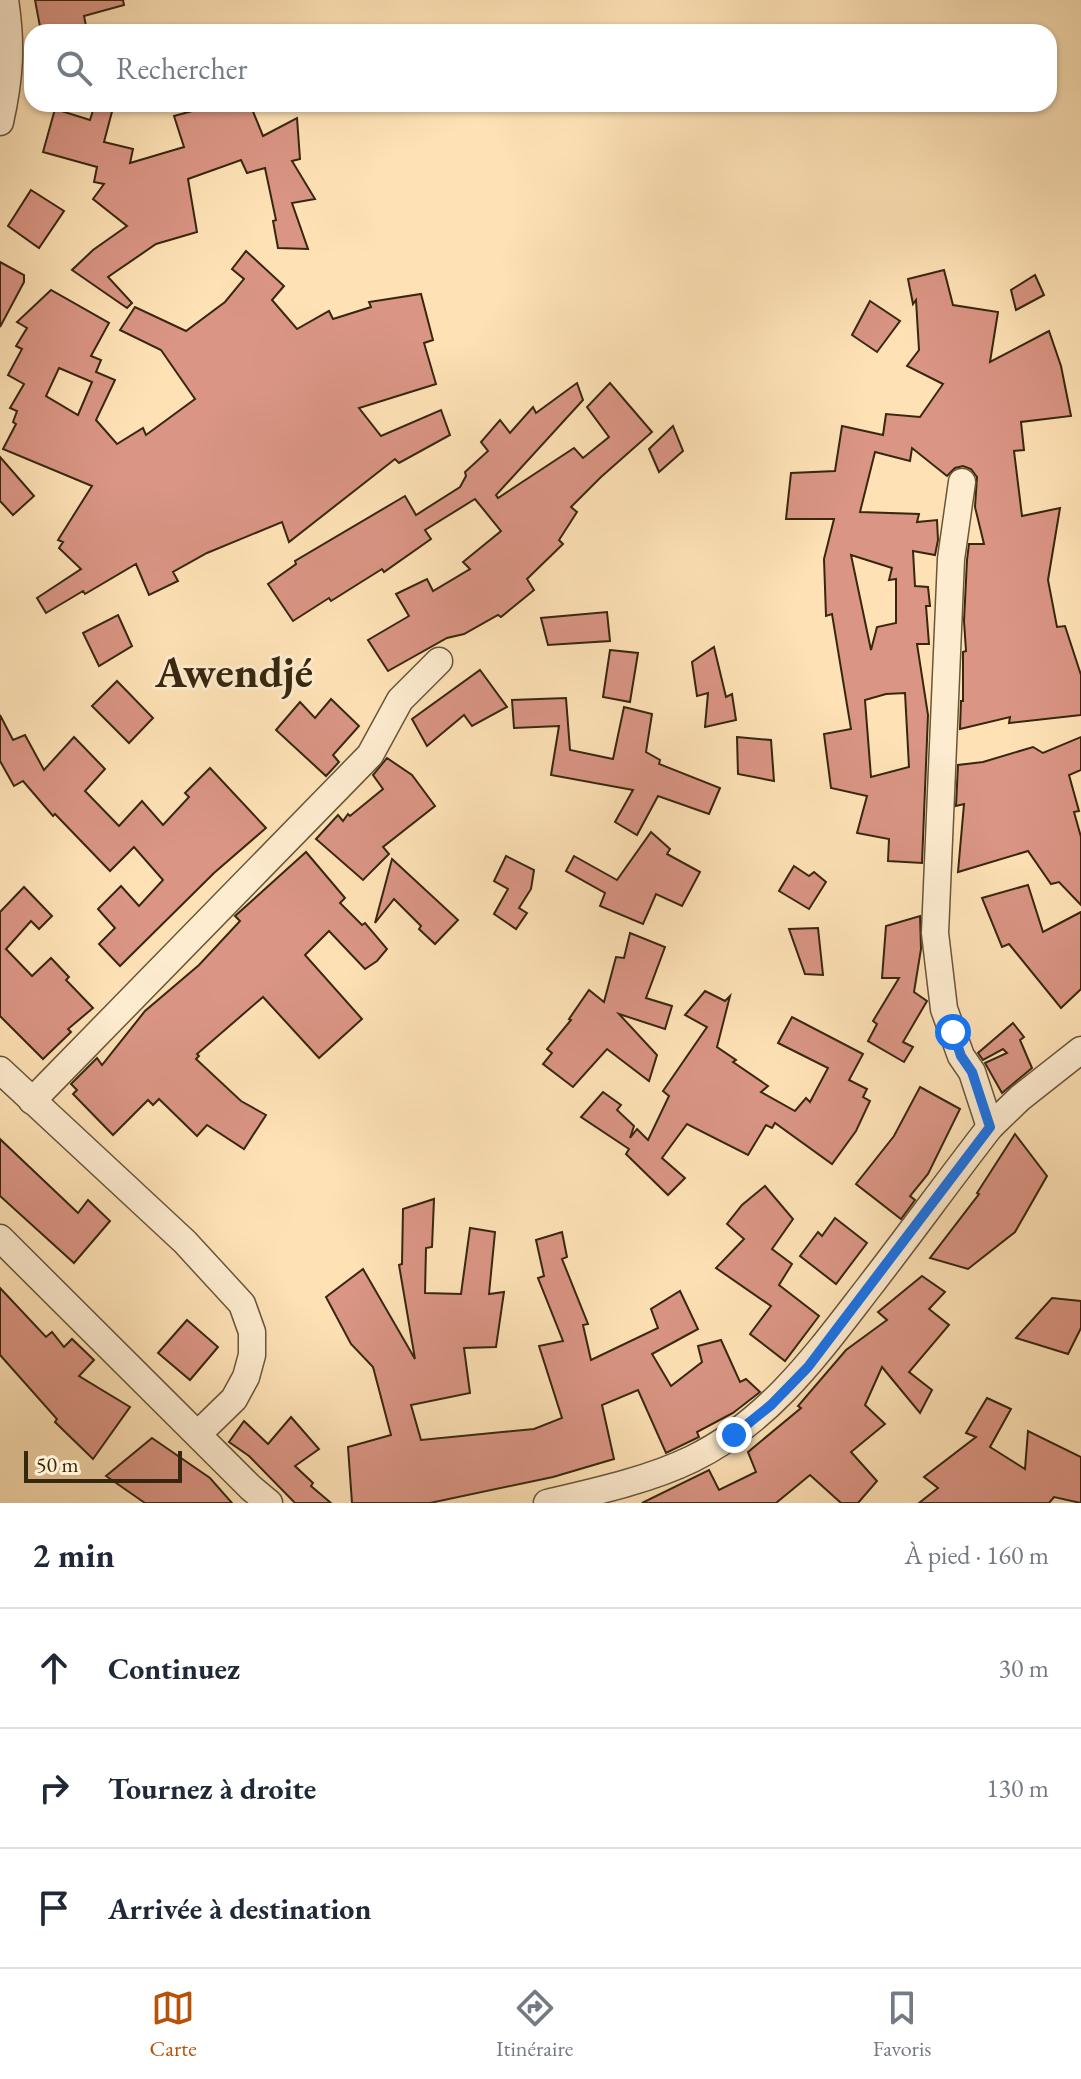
<!DOCTYPE html>
<html lang="fr">
<head>
<meta charset="utf-8">
<style>
  body { margin:0; font-family:"EB Garamond",serif; background:#f6f6f7; color:#1f2937 }
  .scale { position:absolute; left:24px; bottom:20px; width:158px; box-sizing:border-box; padding-left:8px; border:4px solid #37270f; border-top:0; font-size:22px; line-height:28px; white-space:nowrap; color:#37270f; -webkit-text-stroke:6px #feecd0; paint-order:stroke }
  .stop { position:absolute; width:24px; height:24px; margin:-18px; border:6px solid #1a73e8; border-radius:50%; background:#fff }
  .stop.end { background:#1a73e8; border-color:#fff; box-shadow:0 2px 8px #0008 }
  .list { margin:0; padding:0; list-style:none }
  h2 { display:flex; justify-content:space-between; align-items:center; height:104px; margin:0; padding:0 32px; font-size:34px }
  h2 small { font-size:26px; font-weight:400; color:#747a83 }
  .list li { display:grid; grid-template-columns:52px 1fr auto; gap:24px; align-items:center; box-sizing:border-box; height:120px; padding:0 32px; border-top:2px solid #e0e1e3 }
  .list b { display:block; font-size:30px; white-space:nowrap }
  .list em { font-size:26px; font-style:normal; color:#747a83 }
  .icon { flex:none; width:44px; height:44px; fill:none; stroke:currentColor; stroke-width:2; stroke-linecap:round; stroke-linejoin:round }
  .map { position:relative; flex:none; width:1081px; height:1503px; overflow:hidden }
  .search { position:absolute; background:#fff; box-shadow:0 2px 6px #0004; left:24px; right:24px; top:24px; height:88px; display:flex; align-items:center; gap:20px; box-sizing:border-box; padding:0 28px; border-radius:24px; color:#747a83; font-size:30px }
  .sheet { height:464px; background:#fff }
  nav { display:flex; justify-content:space-around; align-items:center; box-sizing:border-box; height:112px; border-top:2px solid #e0e1e3; background:#fff; font-size:22px; color:#747a83 }
  nav a { display:grid; justify-items:center; gap:4px }
  nav .on { color:#b45309 }
  .map>svg:first-child { display:block }
</style>
</head>
<body>
<div class="map">
<svg width="1081" height="1503" viewBox="0 0 1081 1503">
  <rect width="100%" height="100%" fill="#fee2b6"/>
  <filter id="stains"><feTurbulence type="fractalNoise" baseFrequency=".0025" numOctaves="4"/><feColorMatrix values="0 0 0 0 .2 0 0 0 0 .09 0 0 0 0 .02 0 0 0 .5 -.17"/></filter>
  <radialGradient id="worn" r=".72"><stop offset=".6" stop-color="#630" stop-opacity="0"/><stop offset="1" stop-color="#630" stop-opacity=".3"/></radialGradient>
  <g fill="#da9584" stroke="#37270f" stroke-width="2" fill-rule="evenodd">
    <polygon points="35,0 123,0 124,5 84,16 86,26 61,32 41,32"/>
    <polygon points="95,104 114,104 104,142 133,149 130,163 184,147 174,116 218,104 250,104 263,136 297,118 300,159 292,161 315,199 292,203 308,249 278,248 273,221 276,220 265,168 247,173 241,160 188,179 197,232 156,244 108,277 132,303 127,308 72,270 93,250 127,226 93,199 104,184 94,182 97,167 43,152 55,109 90,120"/>
    <polygon points="31,190 64,211 39,248 8,226"/>
    <path d="M246 251 284 286 272 300 297 329 329 311 333 319 371 307 369 302 421 294 433 340 424 343 436 384 359 408 381 436 441 410 450 435 399 463 395 459 289 542 282 522 207 553 173 572 178 581 149 595 136 564 85 594 83 591 46 613 37 598 81 569 59 548 63 542 58 540 92 486 3 449 16 424 13 422 17 411 10 408 24 384 8 375 22 349 16 346 27 328 17 322 51 290 109 323 91 356 101 360 96 372 115 380 96 420 117 444 143 428 146 435 195 399 161 350 120 330 135 307 186 331 225 302 244 279 232 269ZM59 368 92 382 78 415 46 396Z"/>
    <polygon points="0,262 24,275 24,282 0,327"/>
    <path d="M944 270 953 305 998 312 990 362 1049 331 1061 366 1071 416 1021 422 1024 450 1014 451 1022 516 1060 508 1048 580 1057 627 1065 626 1081 675V715L1009 723 1010 717 960 729 961 701H963V652L966 651 964 621 967 560 969 544H984L975 507 977 477 971 469 963 466 955 468 947 476 912 448 910 461 875 452 860 512 919 514 917 522 937 520 938 540 935 555 913 551 915 586 928 587 930 606H926L929 644H917L928 715 922 863 888 861 889 839 857 833 867 796 831 788 824 734 851 729 832 614 826 616 824 559 834 519H786L791 473 835 471 842 426 883 435 886 414 920 417 943 384 907 366 919 350 916 300 913 304 908 279ZM851 555 892 568 889 580 896 579V623L877 627 871 650ZM905 693 909 767 871 777 865 700 886 694Z"/>
    <polygon points="1035,275 1044,295 1016,310 1011,290"/>
    <polygon points="870,301 900,321 877,352 852,335"/>
    <polygon points="577,383 583,400 496,495 498,498 574,448 583,458 609,437 587,407 610,383 652,432 601,477 571,507 577,512 559,540 563,544 527,579 534,590 501,617 498,615 464,634 447,638 388,671 368,640 409,616 396,594 427,579 433,591 470,569 463,562 501,531 475,499 425,530 431,539 384,572 382,569 331,601 329,598 293,621 268,584 296,564 295,561 405,496 416,515 460,487 466,476 465,472 488,451 481,442 500,420 510,433 533,407 536,413"/>
    <polygon points="673,426 683,451 659,472 649,449"/>
    <polygon points="0,457 34,496 13,515 0,501"/>
    <polygon points="607,612 610,641 548,645 541,618"/>
    <polygon points="118,615 132,646 99,666 83,633"/>
    <polygon points="714,647 726,697 732,694 736,720 705,727 708,693 697,696 692,662"/>
    <polygon points="610,650 638,653 630,702 603,697"/>
    <polygon points="480,670 507,707 472,726 464,715 427,746 412,719"/>
    <polygon points="117,681 153,718 129,743 92,706"/>
    <polygon points="566,698 570,750 613,759 624,707 652,714 646,752 660,760 659,764 720,788 709,814 658,796 637,835 615,822 633,790 551,775 559,726 514,728 512,700"/>
    <polygon points="331,699 359,726 333,755 339,762 326,776 276,730 300,702 315,718"/>
    <polygon points="0,715 13,740 25,735 44,770 74,737 105,769 85,791 119,826 142,801 163,825 189,797 185,793 210,768 266,828 214,873 120,966 99,944 115,928 98,909 121,886 139,906 163,880 134,847 110,871 55,814 53,816 23,781 14,786 0,761"/>
    <polygon points="737,737 771,740 774,781 738,774"/>
    <polygon points="1081,737 1081,770 1069,775 1079,811 1074,812 1081,837 1081,905 1059,882 1051,884 1028,851 958,872 964,804 956,806 958,765 983,762 1033,747 1043,753"/>
    <polygon points="387,758 412,775 435,806 383,847 389,854 363,880 316,839 338,815 343,821 348,814 350,816 383,789 373,775"/>
    <polygon points="651,832 670,849 667,854 700,872 682,906 656,894 643,924 600,906 605,893 566,871 574,856 617,880"/>
    <polygon points="306,852 345,898 340,903 362,925 365,923 387,949 377,961 365,969 329,931 305,955 362,1019 319,1058 263,997 197,1054 199,1056 196,1059 241,1101 266,1115 244,1149 207,1125 197,1136 159,1099 153,1105 148,1100 113,1135 73,1094 77,1090 71,1084 97,1058 102,1065 145,1011 199,965 240,921 235,916"/>
    <polygon points="506,856 534,870 531,889 519,908 527,913 516,929 494,914 508,889 494,881"/>
    <polygon points="392,859 458,920 435,944 419,929 421,926 394,899 375,923"/>
    <polygon points="794,866 809,876 814,872 826,882 809,909 779,891"/>
    <polygon points="1028,885 1043,932 1081,912 1081,989 1061,1008 1009,944 1002,947 982,898"/>
    <polygon points="24,887 52,916 39,929 31,921 6,949 32,976 51,958 69,977 66,980 93,1008 68,1029 71,1032 43,1059 0,1016 0,912"/>
    <polygon points="920,916 921,949 914,992 927,1001 903,1042 913,1047 904,1062 868,1041 877,1024 873,1021 899,978 882,978 886,926"/>
    <polygon points="818,928 823,975 805,974 789,929"/>
    <polygon points="630,933 665,947 646,998 672,1006 665,1029 619,1014 657,1055 649,1081 607,1049 573,1087 543,1064 552,1053 547,1049 571,1020 569,1019 589,990 604,1002 616,957 624,958"/>
    <polygon points="705,991 725,1001 730,996 717,1047 736,1060 733,1062 768,1086 761,1092 795,1111 806,1098 810,1102 828,1068 778,1043 792,1017 863,1054 849,1080 867,1089 863,1097 870,1101 856,1131 832,1164 775,1123 772,1128 766,1125 748,1155 687,1124 662,1158 685,1178 668,1195 626,1154 629,1149 581,1117 603,1092 621,1105 617,1110 634,1126 630,1138 637,1129 648,1140 669,1096 663,1091 707,1027 685,1015"/>
    <polygon points="1013,1023 1024,1037 1020,1040 1032,1068 1002,1093 985,1063 1007,1053 1003,1049 983,1060 978,1053"/>
    <polygon points="920,1087 960,1109 928,1174 910,1196 915,1200 901,1219 856,1184 894,1136"/>
    <polygon points="1015,1134 1047,1176 1015,1232 968,1269 930,1258 979,1194 977,1193"/>
    <polygon points="0,1139 78,1213 88,1200 110,1221 74,1263 0,1196"/>
    <polygon points="765,1186 793,1219 772,1249 792,1264 779,1285 819,1316 785,1361 750,1334 771,1306 716,1268 744,1239 727,1224 742,1205"/>
    <polygon points="434,1199 432,1247 426,1248 425,1293 461,1294 470,1228 495,1232 489,1294 504,1292 496,1347 464,1348 470,1393 411,1405 421,1440 534,1429 562,1418 539,1346 563,1341 538,1278 544,1276 536,1240 562,1232 567,1257 562,1259 588,1324 583,1325 591,1360 658,1328 651,1309 680,1291 698,1329 652,1354 671,1386 702,1362 698,1346 721,1340 740,1382 746,1379 760,1392 733,1413 697,1432 699,1437 666,1453 638,1390 602,1405 614,1459 553,1477 430,1503 352,1503 348,1447 391,1435 373,1367 351,1344 326,1297 363,1269 415,1359 399,1265 402,1264 403,1209"/>
    <polygon points="835,1218 867,1243 836,1284 800,1256 818,1232 822,1236"/>
    <polygon points="922,1276 945,1292 929,1309 949,1325 909,1372 932,1390 920,1413 882,1367 865,1405 885,1424 851,1452 877,1481 858,1503 841,1503 810,1475 776,1503 642,1503 709,1470 719,1490 756,1472 748,1452 801,1408 798,1406 846,1350 887,1320 878,1312"/>
    <polygon points="0,1288 46,1337 52,1332 64,1347 72,1339 94,1360 79,1376 130,1407 93,1459 55,1422 57,1419 0,1355"/>
    <polygon points="1052,1298 1081,1301 1081,1328 1068,1354 1016,1338"/>
    <polygon points="187,1320 218,1347 190,1380 158,1353"/>
    <polygon points="987,1398 1011,1409 990,1447 1025,1469 1028,1431 1081,1457 1081,1503 1054,1497 1049,1503 919,1503 938,1488 924,1477 976,1437 966,1433"/>
    <polygon points="291,1417 319,1449 295,1466 313,1483 311,1486 331,1503 295,1503 249,1456 229,1442 244,1421 268,1444"/>
    <polygon points="152,1438 210,1478 232,1503 145,1503 106,1476"/>
  </g>
  <g fill="none" stroke-linecap="round" stroke-linejoin="round">
    <g stroke="#695639" stroke-width="29">
      <g id="minor">
        <path d="M0 122C10 77 12 45 5 0"/>
        <polyline points="962,482 951,559 935,933 944,1009 961,1056 972,1072 990,1127"/>
        <polyline points="0,1070 185,1242 242,1304 252,1332 252,1355 246,1377 234,1399 198,1434"/>
        <polyline points="32,1101 370,755 400,700 439,661"/>
        <polyline points="0,1238 251,1488 269,1503"/>
        <path d="M547 1503C594 1492 649 1480 692 1459 770 1421 818 1353 869 1287 910 1234 949 1180 990 1127L1020 1098 1081 1050"/>
      </g>
    </g>
    <use href="#minor" stroke="#feecd0" stroke-width="26"/>
  </g>
  <g fill="none" stroke-linecap="round" stroke-linejoin="round">
    <polyline stroke="#1a73e8" stroke-width="10" points="734,1435 771,1405 808,1367 990,1127 972,1072 961,1056 953,1032"/>
  </g>
  <g text-anchor="middle" stroke-width="6" stroke-linejoin="round" paint-order="stroke">
    <g font-size="44" font-weight="bold" fill="#37270f" stroke="#feecd0">
      <text x="234" y="687">Awendjé</text>
    </g>
  </g>
  <rect width="100%" height="100%" filter="url(#stains)"/>
  <rect width="100%" height="100%" fill="url(#worn)"/>
</svg>
<div class="scale">50 m</div>
<div class="stop" style="left:953px;top:1032px"></div>
<div class="stop end" style="left:734px;top:1435px"></div>
<div class="search"><svg class="icon" aria-label="search" viewBox="0 0 24 24"><circle cx="10" cy="10" r="6"/><path d="M15 15l6 6"/></svg>Rechercher</div>
</div>
<section class="sheet">
<h2>2 min<small>À pied · 160 m</small></h2>
<ul class="list">
<li><svg class="icon" aria-label="ahead" viewBox="0 0 24 24"><path d="M12 20V5M6 11l6-6 6 6"/></svg><div><b>Continuez</b></div><em>30 m</em></li>
<li><svg class="icon" aria-label="right" viewBox="0 0 24 24"><path d="M7 20v-9h11M14 6l5 5-5 5"/></svg><div><b>Tournez à droite</b></div><em>130 m</em></li>
<li><svg class="icon" aria-label="arrive" viewBox="0 0 24 24"><path d="M6 21V4h12l-3 4 3 4H6"/></svg><div><b>Arrivée à destination</b></div></li>
</ul>
</section>
<nav>
<a class="on"><svg class="icon" aria-label="map" viewBox="0 0 24 24"><path d="M3 6l6-2 6 2 6-2v14l-6 2-6-2-6 2zM9 4v14M15 6v14"/></svg>Carte</a>
<a><svg class="icon" aria-label="directions" viewBox="0 0 24 24"><path d="M12 3l9 9-9 9-9-9zM9 14v-3h6M13 9l2 2-2 2"/></svg>Itinéraire</a>
<a><svg class="icon" aria-label="saved" viewBox="0 0 24 24"><path d="M7 4h10v16l-5-4-5 4z"/></svg>Favoris</a>
</nav>
</body>
</html>
